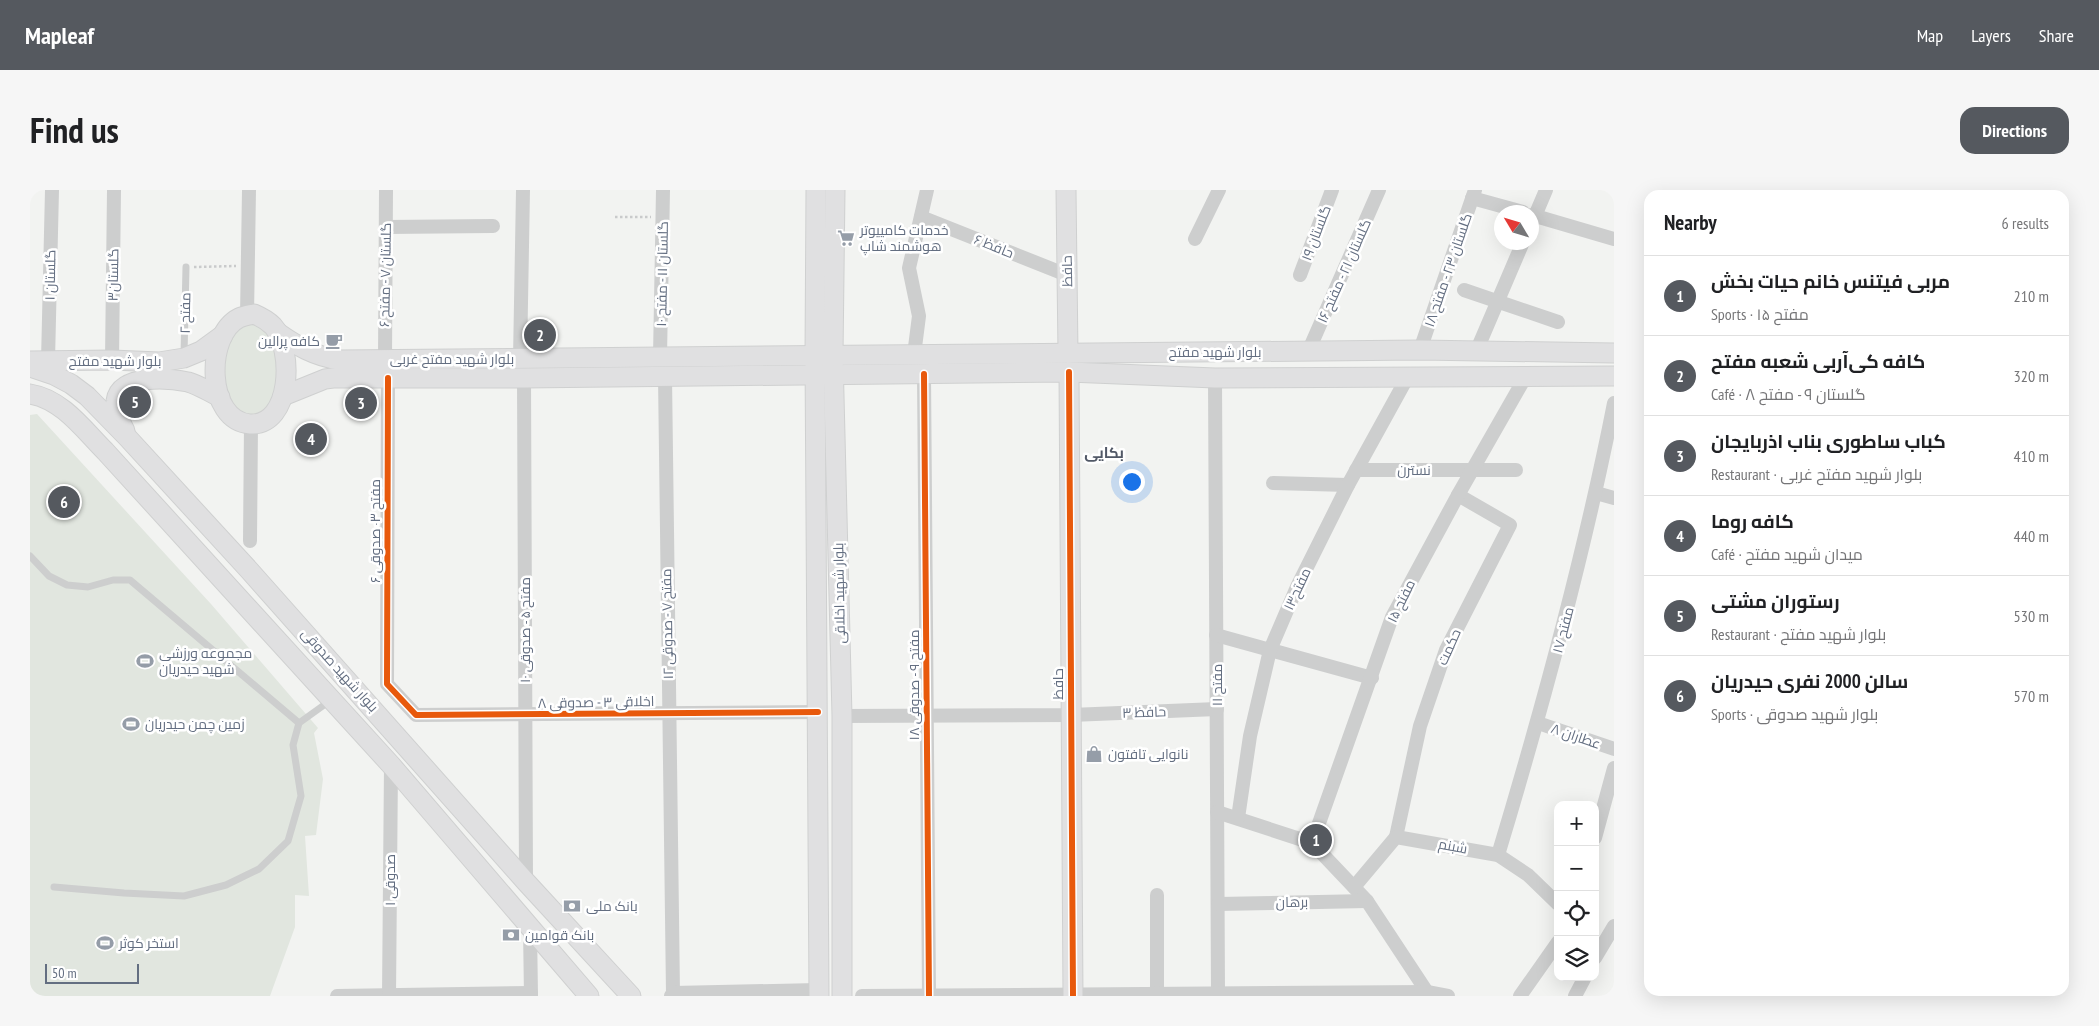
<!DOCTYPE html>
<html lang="en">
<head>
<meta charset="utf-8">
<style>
  body { margin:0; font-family:"PT Sans Narrow",Cairo,sans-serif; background:#f6f6f6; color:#202124 }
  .controls { position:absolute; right:15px; bottom:15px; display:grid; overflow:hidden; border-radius:10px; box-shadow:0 5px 20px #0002 }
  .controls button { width:45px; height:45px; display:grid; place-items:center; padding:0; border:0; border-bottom:1px solid #e0e0e0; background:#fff; color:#202124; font:25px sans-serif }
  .compass { position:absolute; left:1464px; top:15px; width:45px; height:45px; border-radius:50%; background:#fff; box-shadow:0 5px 20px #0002; rotate:308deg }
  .scale { position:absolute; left:15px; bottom:12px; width:94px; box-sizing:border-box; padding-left:5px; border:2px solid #636e81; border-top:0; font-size:14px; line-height:18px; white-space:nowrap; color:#636e81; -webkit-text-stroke:4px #fff; paint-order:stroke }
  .you { position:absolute; left:1101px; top:291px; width:18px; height:18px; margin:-12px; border:4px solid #fff; border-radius:50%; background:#1a73e8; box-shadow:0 0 0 8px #1a73e833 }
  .badge { display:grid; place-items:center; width:32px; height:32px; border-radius:50%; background:#55595f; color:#fff; font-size:16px; font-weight:700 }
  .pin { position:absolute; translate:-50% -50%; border:2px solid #fff; box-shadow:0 1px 5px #0006 }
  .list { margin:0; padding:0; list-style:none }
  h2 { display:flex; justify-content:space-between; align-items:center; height:65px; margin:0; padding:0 20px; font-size:21px }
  h2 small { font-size:16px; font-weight:400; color:#757577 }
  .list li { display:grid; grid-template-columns:32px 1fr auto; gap:15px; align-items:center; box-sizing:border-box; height:80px; padding:0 20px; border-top:1px solid #e0e0e0 }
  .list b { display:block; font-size:19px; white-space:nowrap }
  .list p { margin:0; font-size:16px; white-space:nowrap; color:#757577 }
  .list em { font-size:16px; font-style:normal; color:#757577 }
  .icon { flex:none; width:28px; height:28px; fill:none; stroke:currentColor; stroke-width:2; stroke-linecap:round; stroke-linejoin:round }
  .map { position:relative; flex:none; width:1584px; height:806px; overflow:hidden; border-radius:15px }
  header { display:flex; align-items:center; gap:30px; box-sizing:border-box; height:70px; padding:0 25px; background:#55595f; color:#fff }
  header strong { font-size:24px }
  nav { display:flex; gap:28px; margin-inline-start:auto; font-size:18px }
  .intro { display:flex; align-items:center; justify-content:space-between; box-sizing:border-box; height:120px; padding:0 30px }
  h1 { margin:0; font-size:35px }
  .button { padding:12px 22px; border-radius:15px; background:#55595f; color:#fff; font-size:18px; font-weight:700 }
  main { display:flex; gap:30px; padding:0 30px }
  aside { flex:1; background:#fff; border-radius:15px; box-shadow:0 5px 20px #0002 }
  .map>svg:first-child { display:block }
</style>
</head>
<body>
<header>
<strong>Mapleaf</strong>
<nav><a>Map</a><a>Layers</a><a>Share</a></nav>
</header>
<div class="intro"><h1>Find us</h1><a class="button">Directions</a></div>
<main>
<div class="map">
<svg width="1584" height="806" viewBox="0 0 1584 806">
  <rect width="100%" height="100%" fill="#f2f3f1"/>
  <g fill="#e1e6df">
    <polygon points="225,129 244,147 250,198 230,227 202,220 190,180 201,140"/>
    <polygon points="7,224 181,414 288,538 284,543 293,589 286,645 275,646 279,706 265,705 265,737 240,806 0,806 0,225"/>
  </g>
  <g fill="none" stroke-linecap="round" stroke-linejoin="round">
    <g stroke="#cfd0d0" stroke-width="21">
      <g id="secondary">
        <polyline points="786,0 785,166 789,806"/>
        <polyline points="805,0 803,166 812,526 812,806"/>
        <polyline points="1036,0 1038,163"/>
        <path d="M224 124C231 127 238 131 243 136 264 159 262 236 220 234 176 231 175 145 209 128 213 126 219 125 224 124Z"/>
        <path d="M247 142C267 156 284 166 309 170L1390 160 1584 163"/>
        <polyline points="0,171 82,170 129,172 154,168 171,161 193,145"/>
        <polyline points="0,177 24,185 41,194 57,206 97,247 219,380 496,692 601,806"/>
        <polyline points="1039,182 1043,806"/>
        <path d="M0 204C32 209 54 240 75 261L361 575 559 806"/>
        <polyline points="253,206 295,189 303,188 494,188 1039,182 1185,188 1584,186"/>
        <path d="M95 241C91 232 84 222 86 211 89 184 138 188 158 192 169 195 179 202 190 207"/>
      </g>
    </g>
    <g stroke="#c9cacb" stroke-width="2.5" stroke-dasharray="2.5 2.5" stroke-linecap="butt">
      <polyline points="585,27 621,27"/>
      <polyline points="164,77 206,76"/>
    </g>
    <g stroke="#cdcece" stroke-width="7">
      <polyline points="154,165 156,77"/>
      <polyline points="0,366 19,386 37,395 58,397 83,390 100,390 269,533"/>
      <polyline points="24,697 94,703 154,706 196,695 229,679 258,651 271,606 263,555 269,533 301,510"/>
    </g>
    <g stroke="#cdcece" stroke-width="14">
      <polyline points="1442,8 1493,22"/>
      <polyline points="1502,25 1584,49"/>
      <polyline points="891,27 1037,85"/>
      <polyline points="1502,33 1516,0"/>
      <polyline points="356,37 463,36"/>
      <polyline points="1165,49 1189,0"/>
      <polyline points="1270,85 1302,0"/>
      <polyline points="1434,100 1528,132"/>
      <polyline points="217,126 219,0"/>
      <polyline points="1390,160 1445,0"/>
      <polyline points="1278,162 1349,0"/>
      <polyline points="1446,162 1493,52"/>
      <polyline points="884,165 889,126 879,78 897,0"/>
      <polyline points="630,167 633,0"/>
      <polyline points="490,169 493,0"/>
      <polyline points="82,170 84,0"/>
      <polyline points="355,170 356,0"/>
      <polyline points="18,171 22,0"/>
      <polyline points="894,184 899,806"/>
      <polyline points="635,186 643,803 641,806"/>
      <polyline points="358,188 357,494 386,525 788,522"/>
      <polyline points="494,188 496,692"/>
      <polyline points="1185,188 1188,803"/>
      <polyline points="1326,280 1486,280"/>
      <polyline points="1243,293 1318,295"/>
      <polyline points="1566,303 1584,308"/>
      <polyline points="220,351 221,234"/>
      <polyline points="1186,445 1342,488"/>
      <polyline points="812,526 1041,525 1187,519"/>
      <polyline points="1508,533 1584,559"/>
      <polyline points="1187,622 1282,653 1337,711 1397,802 1398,806"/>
      <polyline points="1208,628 1220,546 1240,460 1267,397 1318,295 1377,188"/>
      <polyline points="1366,647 1390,536 1416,460 1480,335 1428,305"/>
      <polyline points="1565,648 1584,578"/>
      <polyline points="1282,653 1362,427 1428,305 1496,186"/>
      <path d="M1468 665C1513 516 1554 366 1584 213"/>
      <polyline points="1324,697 1366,647 1468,665 1498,685 1528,714"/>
      <polyline points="1188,714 1337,711"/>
      <polyline points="500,738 501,806"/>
      <polyline points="1565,768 1584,736"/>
      <polyline points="643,803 788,800"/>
      <polyline points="1127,803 1127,705"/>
      <polyline points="307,806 501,803"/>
      <polyline points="359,806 361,575"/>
      <polyline points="832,806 1397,802 1418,806"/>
      <polyline points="1490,806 1528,752"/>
      <polyline points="1545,806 1555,787"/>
    </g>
    <use href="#secondary" stroke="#e0e0e1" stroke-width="19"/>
    <g stroke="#fff" stroke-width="9">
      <g id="cycleway">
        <polyline points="1039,182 1043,806"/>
        <polyline points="894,184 899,806"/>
        <polyline points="358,188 357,494 386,525 788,522"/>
      </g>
    </g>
    <use href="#cycleway" stroke="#e8590c" stroke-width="6"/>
  </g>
  <defs>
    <g id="supermarket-bare" transform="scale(1.35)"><path d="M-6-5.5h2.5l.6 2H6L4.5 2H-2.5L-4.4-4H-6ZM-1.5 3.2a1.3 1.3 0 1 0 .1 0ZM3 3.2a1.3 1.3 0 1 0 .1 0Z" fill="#959da8" stroke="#fff" stroke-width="2.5" paint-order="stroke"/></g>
    <g id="cafe-bare" transform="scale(1.35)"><path d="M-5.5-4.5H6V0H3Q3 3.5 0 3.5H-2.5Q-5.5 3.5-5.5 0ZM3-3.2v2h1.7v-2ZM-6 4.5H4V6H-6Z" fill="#959da8" stroke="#fff" stroke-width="2.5" paint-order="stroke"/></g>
    <g id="stadium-bare" transform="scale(1.35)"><path d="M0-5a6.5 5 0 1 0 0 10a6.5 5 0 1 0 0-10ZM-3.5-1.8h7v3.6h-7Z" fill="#959da8" stroke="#fff" stroke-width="2.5" paint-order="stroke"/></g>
    <g id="shop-bare" transform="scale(1.35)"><path d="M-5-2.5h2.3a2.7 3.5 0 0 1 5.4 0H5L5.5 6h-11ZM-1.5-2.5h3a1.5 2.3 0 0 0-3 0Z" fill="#959da8" stroke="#fff" stroke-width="2.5" paint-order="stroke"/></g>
    <g id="bank-bare" transform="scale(1.35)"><path d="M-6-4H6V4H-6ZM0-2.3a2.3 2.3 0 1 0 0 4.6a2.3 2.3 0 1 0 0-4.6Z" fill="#959da8" stroke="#fff" stroke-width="2.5" paint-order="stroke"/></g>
  </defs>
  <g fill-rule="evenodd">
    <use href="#supermarket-bare" x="816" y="48"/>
    <use href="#cafe-bare" x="304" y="151"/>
    <use href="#stadium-bare" x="115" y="471"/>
    <use href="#stadium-bare" x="101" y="534"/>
    <use href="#shop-bare" x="1064" y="564"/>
    <use href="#bank-bare" x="542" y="716"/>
    <use href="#bank-bare" x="481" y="745"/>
    <use href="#stadium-bare" x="75" y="753"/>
  </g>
  <g text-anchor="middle" stroke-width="5" stroke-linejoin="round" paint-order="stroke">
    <g font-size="14" fill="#636e81" stroke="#fff" text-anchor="start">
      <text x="830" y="45">خدمات کامپیوتر<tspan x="830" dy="16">هوشمند شاپ</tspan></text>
      <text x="290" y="156" text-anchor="end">کافه پرالین</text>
      <text x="129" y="468">مجموعه ورزشی<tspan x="129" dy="16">شهید حیدریان</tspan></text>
      <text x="115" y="539">زمین چمن حیدریان</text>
      <text x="1078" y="569">نانوایی تافتون</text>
      <text x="556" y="721">بانک ملی</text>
      <text x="495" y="750">بانک قوامین</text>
      <text x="89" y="758">استخر کوثر</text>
    </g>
    <g font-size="14" fill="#636e81" stroke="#fff">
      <text transform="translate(1286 43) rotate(-69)" y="5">گلستان ۱۹</text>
      <text transform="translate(964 56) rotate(22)" y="5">حافظ ۶</text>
      <text transform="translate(1418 80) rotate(-71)" y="5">گلستان ۲۳ - مفتح ۱۸</text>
      <text transform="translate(1037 81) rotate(-91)" y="5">حافظ</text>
      <text transform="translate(1314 81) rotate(-66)" y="5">گلستان ۲۱ - مفتح ۱۶</text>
      <text transform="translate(632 84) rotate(-89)" y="5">گلستان ۱۱ - مفتح ۱۰</text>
      <text transform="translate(20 85) rotate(-89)" y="5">گلستان ۱</text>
      <text transform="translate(83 85) rotate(-89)" y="5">گلستان۳</text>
      <text transform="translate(355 85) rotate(-89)" y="5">گلستان ۷ - مفتح ۶</text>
      <text transform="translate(155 123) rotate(-89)" y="5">مفتح ۲</text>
      <text x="1185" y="167">بلوار شهید مفتح</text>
      <text x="422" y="174">بلوار شهید مفتح غربی</text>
      <text x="85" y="176">بلوار شهید مفتح</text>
      <text x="1384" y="285">نسترن</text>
      <text transform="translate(345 341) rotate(-90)" y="5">مفتح ۳- صدوقی ۶</text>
      <text transform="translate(1267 399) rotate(-65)" y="5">مفتح۱۳</text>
      <text transform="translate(809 403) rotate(-91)" y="5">بلوار شهید اخلاقی</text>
      <text transform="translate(1371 411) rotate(-64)" y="5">مفتح ۱۵</text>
      <text transform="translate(637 434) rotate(-91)" y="5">مفتح ۷ - صدوقی ۱۲</text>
      <text transform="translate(495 440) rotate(-90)" y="5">مفتح ۵ - صدوقی ۱۰</text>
      <text transform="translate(1533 440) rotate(-75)" y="5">مفتح ۱۷</text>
      <text transform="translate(1419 457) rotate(-66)" y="5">حکمت</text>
      <text transform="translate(310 480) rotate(48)" y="5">بلوار شهید صدوقی</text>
      <text transform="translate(1028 494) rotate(-90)" y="5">حافظ</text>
      <text transform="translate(884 495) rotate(-90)" y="5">مفتح ۹ - صدوقی ۱۸</text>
      <text transform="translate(1187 495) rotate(-90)" y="5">مفتح ۱۱</text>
      <text transform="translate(566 512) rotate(-1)" y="5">اخلاقی ۳ - صدوقی ۸</text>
      <text transform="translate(1114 522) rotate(-2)" y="5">حافظ ۳</text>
      <text transform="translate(1546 546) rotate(19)" y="5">عطاران ۸</text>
      <text transform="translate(1423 656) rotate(11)" y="5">شبنم</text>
      <text transform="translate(360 690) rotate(-90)" y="5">صدوقی ۱</text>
      <text transform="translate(1262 712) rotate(-1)" y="5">برهان</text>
    </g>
    <g font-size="15" font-weight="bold" fill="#515866" stroke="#fff">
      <text x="1074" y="268">بکایی</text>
    </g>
  </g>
</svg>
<div class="controls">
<button>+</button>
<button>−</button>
<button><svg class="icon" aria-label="locate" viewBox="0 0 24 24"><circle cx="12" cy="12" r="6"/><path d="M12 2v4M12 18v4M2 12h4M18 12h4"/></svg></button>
<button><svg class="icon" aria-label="layers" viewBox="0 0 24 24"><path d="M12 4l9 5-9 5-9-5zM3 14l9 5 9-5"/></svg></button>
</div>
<svg class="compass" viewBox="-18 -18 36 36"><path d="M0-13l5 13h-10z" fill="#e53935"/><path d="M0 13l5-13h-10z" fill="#757577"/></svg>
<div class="scale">50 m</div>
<div class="you"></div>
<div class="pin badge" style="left:1286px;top:650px">1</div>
<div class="pin badge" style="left:510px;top:145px">2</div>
<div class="pin badge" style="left:331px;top:213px">3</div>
<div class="pin badge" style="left:281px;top:249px">4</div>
<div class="pin badge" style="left:105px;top:212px">5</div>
<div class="pin badge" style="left:34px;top:312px">6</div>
</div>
<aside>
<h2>Nearby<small>6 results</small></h2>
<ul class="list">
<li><span class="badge">1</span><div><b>مربی فیتنس خانم حیات بخش</b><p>Sports · مفتح ۱۵</p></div><em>210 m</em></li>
<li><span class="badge">2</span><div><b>کافه کی‌آربی شعبه مفتح</b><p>Café · گلستان ۹ - مفتح ۸</p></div><em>320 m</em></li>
<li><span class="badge">3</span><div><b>کباب ساطوری بناب اذربایجان</b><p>Restaurant · بلوار شهید مفتح غربی</p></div><em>410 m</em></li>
<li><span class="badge">4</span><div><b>کافه روما</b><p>Café · میدان شهید مفتح</p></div><em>440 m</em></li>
<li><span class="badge">5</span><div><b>رستوران مشتی</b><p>Restaurant · بلوار شهید مفتح</p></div><em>530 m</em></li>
<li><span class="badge">6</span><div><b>سالن 2000 نفری حیدریان</b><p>Sports · بلوار شهید صدوقی</p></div><em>570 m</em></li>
</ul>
</aside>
</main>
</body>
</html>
